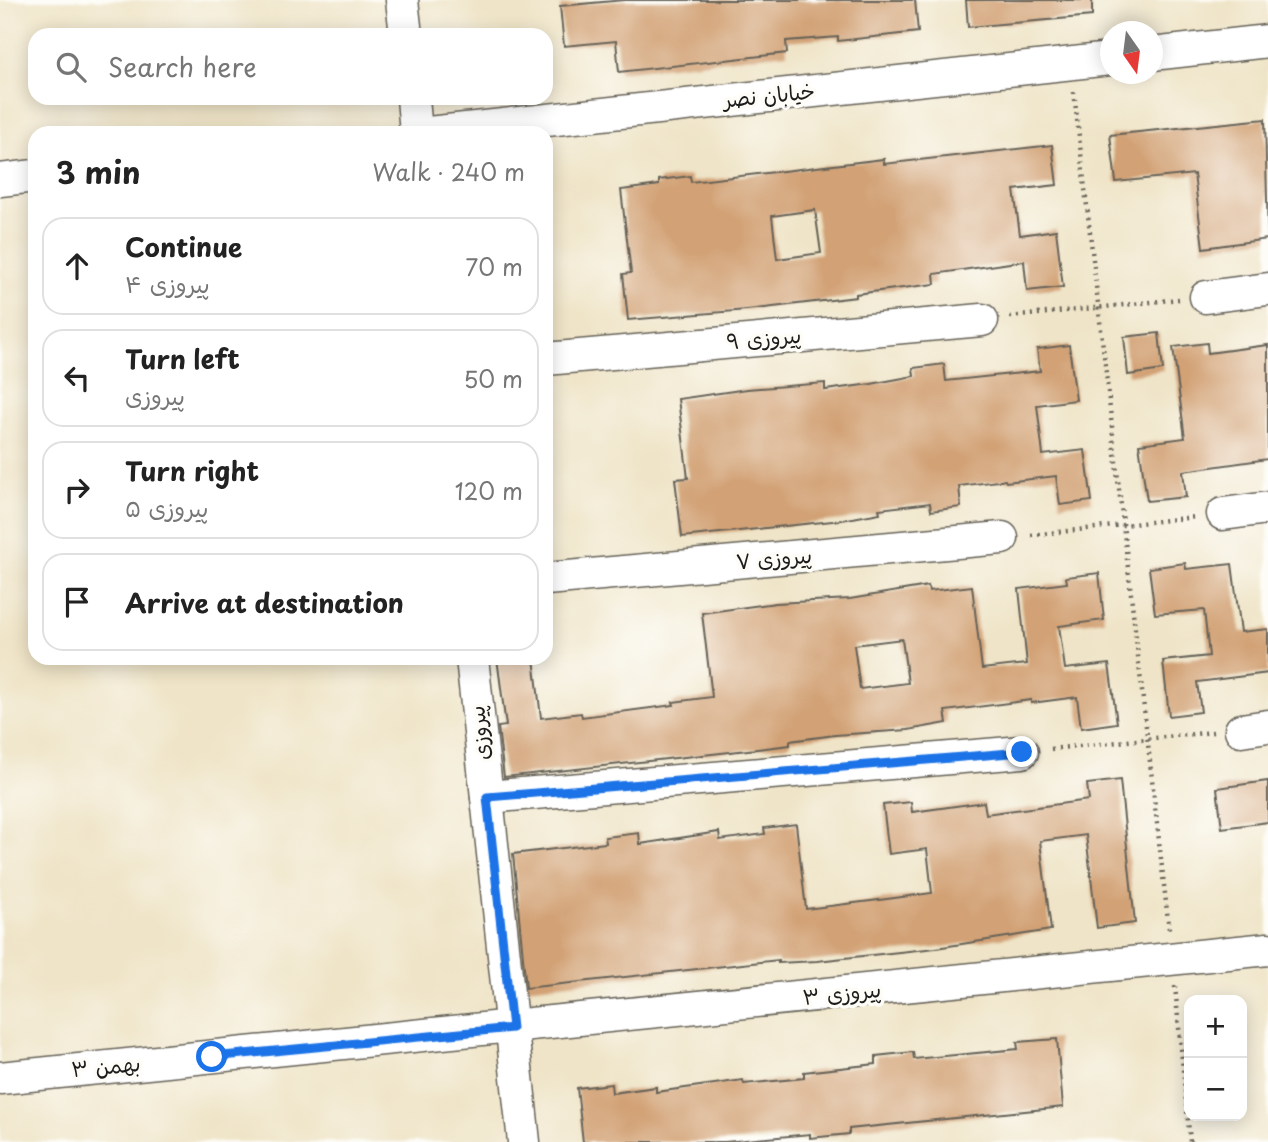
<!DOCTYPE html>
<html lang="en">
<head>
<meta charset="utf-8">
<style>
  body { margin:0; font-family:"Playpen Sans","Playpen Sans Arabic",sans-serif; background:#f6f6f6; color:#222 }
  .controls { position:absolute; right:21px; bottom:21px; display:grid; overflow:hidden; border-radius:14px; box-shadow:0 4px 18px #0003 }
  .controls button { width:63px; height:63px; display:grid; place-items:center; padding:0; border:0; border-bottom:2px solid #e0e0e0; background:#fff; color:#222; font:35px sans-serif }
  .compass { position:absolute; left:1100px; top:21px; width:63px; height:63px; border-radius:50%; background:#fff; box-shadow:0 4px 18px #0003; rotate:166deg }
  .stop { position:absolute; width:21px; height:21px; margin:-16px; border:5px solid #1a73e8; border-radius:50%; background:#fff }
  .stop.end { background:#1a73e8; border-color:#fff; box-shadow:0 2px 7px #0008 }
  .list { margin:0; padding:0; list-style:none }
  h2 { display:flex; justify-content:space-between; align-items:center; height:91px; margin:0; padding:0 28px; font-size:30px }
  h2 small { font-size:23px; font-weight:400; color:#767676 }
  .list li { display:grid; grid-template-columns:46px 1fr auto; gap:21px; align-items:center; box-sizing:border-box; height:98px; margin:0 14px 14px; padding:0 14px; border:2px solid #e0e0e0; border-radius:21px }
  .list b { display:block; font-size:26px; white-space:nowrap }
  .list p { margin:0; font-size:23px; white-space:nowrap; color:#767676 }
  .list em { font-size:23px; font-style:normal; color:#767676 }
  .icon { flex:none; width:38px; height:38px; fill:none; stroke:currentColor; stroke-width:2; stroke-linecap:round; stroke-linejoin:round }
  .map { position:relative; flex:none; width:1268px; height:1142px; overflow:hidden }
  .search { position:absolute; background:#fff; box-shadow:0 4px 18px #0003; left:28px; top:28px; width:525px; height:77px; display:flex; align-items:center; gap:18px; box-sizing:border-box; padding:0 24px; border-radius:21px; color:#767676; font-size:26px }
  .panel { position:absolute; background:#fff; box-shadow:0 4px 18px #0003; left:28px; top:126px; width:525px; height:539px; border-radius:21px }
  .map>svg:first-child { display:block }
</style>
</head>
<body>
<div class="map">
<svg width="1268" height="1142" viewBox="0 0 1268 1142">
  <rect width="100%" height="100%" fill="#fdfcf7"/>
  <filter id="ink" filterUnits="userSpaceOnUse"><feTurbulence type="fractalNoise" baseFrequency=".0143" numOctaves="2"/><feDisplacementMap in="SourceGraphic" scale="14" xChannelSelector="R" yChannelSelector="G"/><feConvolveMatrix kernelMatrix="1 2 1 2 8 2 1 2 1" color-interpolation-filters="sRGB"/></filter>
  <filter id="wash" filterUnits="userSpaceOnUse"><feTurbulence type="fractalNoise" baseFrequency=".00686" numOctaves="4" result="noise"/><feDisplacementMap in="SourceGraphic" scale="28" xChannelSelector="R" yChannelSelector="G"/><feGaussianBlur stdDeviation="1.57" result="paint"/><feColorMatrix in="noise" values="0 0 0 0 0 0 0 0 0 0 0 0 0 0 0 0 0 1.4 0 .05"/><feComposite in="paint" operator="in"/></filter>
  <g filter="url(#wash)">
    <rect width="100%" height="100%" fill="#efe4c7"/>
    <g id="blocks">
      <g fill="#d2a175" fill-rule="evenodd">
        <polygon points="624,0 915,0 918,32 838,41 838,37 786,41 787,53 619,72 616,41 564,46 560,6"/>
        <polygon points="966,0 1092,0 1092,16 968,27"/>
        <polygon points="1265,119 1268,239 1203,248 1194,174 1116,182 1110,135"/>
        <path d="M1052 145 1057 185 1014 190 1020 235 1056 230 1063 287 1027 291 1024 261 934 274 935 284 856 294V297L747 310 628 320 623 274 631 273 621 190 659 185V180L690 176 691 182 884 159V164ZM815 210 821 253 777 259 772 216Z"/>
        <polygon points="1159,333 1163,370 1128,375 1124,337"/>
        <polygon points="1207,343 1208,353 1268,345 1268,459 1183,471 1186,497 1147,501 1139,444 1185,438 1173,347"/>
        <polygon points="1069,345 1076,400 1037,405 1043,455 1085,450 1092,501 1060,505 1056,476 1006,482 1005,480 959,486 961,507 931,511 930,503 879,509 880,513 842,520 682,537 675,479 688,478 678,399 747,389 825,383 825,390 871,384 914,376 913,368 944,364 946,381 1040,371 1037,349"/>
        <polygon points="1185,563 1186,569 1232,564 1241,632 1268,629 1268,673 1197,682 1201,712 1169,716 1163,661 1209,656 1204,610 1155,614 1149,568"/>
        <path d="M1099 573 1104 620 1059 626 1065 669 1109 664 1117 723 1081 728 1077 697 1031 703V700L945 711 947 723 908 730 835 735 790 741V745L757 749 504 777 498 727 506 726 497 658H534L541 718 581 713 582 717 674 705 673 702 712 697 702 613 776 603 850 599 928 586 929 591 972 586 982 669 1027 664 1019 589 1067 583 1066 577ZM902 639 908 683 860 689 854 645Z"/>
        <polygon points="1120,780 1135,923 1097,928 1086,835 1040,841 1051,930 936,948 817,961 778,963 778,960 526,988 513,854 606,843 605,837 639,833 640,844 719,832 720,840 765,834 764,828 796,824 806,909 887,899 932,893 927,849 889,854 883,805 911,802 912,812 984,802 986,814 1089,800 1087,784"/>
        <polygon points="1268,781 1268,822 1222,828 1217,788"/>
        <polygon points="1057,1039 1063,1107 849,1129 849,1134 810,1138 810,1134 725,1142 583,1142 577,1088 611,1084 612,1093 656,1087 656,1092 743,1080 744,1084 804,1078 804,1072 876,1064 876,1056 913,1052 914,1059 1018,1049 1017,1042"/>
      </g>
    </g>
  </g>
  <g filter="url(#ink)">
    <use href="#blocks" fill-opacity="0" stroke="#666258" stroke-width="2"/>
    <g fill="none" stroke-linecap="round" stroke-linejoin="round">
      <g stroke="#666258" stroke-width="35">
        <g id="minor">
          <polyline points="402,0 406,35"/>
          <polyline points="1152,54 1268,41"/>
          <polyline points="413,98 416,133"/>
          <polyline points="428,133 1110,59"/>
          <polyline points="0,180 35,176"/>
          <polyline points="1206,297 1268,289"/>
          <polyline points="546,359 982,320"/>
          <polyline points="1223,514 1268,508"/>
          <polyline points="546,579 1002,538"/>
          <polyline points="472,658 524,1142"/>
          <polyline points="1241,730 1268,726"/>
          <polyline points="487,797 1022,752"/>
          <polyline points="0,1078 1268,949"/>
        </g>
      </g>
      <g stroke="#666258" stroke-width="4.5" stroke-dasharray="2 5" stroke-linecap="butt">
        <polyline points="1074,92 1169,929"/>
        <polyline points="1010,317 1179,299"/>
        <polyline points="1031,535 1196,517"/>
        <polyline points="1051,749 1213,732"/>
        <polyline points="1175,986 1190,1142"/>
      </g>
      <use href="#minor" stroke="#fff" stroke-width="32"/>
    </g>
  </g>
  <g fill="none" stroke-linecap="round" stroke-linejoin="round" filter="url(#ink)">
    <polyline stroke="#1a73e8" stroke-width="9" points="212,1057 512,1028 487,797 1022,752"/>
  </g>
  <g text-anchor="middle" stroke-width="7" stroke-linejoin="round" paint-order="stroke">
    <g font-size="21" fill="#1c1c1c" stroke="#fdfcf7">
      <text transform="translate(769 96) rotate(-6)" y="7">خیابان نصر</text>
      <text transform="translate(764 339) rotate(-5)" y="7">پیروزی ۹</text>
      <text transform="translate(774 559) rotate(-5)" y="7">پیروزی ۷</text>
      <text transform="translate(480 733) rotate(-96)" y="7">پیروزی</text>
      <text transform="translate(842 994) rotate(-6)" y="7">پیروزی ۳</text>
      <text transform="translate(106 1067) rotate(-5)" y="7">بهمن ۳</text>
    </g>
  </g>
</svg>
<div class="controls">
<button>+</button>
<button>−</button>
</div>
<svg class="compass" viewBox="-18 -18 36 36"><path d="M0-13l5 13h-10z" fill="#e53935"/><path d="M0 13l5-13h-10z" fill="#767676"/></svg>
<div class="stop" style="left:212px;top:1057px"></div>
<div class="stop end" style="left:1022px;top:752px"></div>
<div class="search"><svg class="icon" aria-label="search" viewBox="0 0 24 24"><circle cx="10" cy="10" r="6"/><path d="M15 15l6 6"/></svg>Search here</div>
<section class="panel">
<h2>3 min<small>Walk · 240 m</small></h2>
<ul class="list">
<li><svg class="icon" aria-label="ahead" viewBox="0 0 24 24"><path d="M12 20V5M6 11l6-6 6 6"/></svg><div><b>Continue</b><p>پیروزی ۴</p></div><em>70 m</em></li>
<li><svg class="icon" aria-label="left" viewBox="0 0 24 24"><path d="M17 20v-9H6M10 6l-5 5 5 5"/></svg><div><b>Turn left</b><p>پیروزی</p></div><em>50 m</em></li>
<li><svg class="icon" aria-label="right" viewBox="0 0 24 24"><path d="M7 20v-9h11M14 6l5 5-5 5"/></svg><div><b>Turn right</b><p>پیروزی ۵</p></div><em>120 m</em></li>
<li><svg class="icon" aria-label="arrive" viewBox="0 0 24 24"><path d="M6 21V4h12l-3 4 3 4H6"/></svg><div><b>Arrive at destination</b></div></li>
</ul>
</section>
</div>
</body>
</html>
